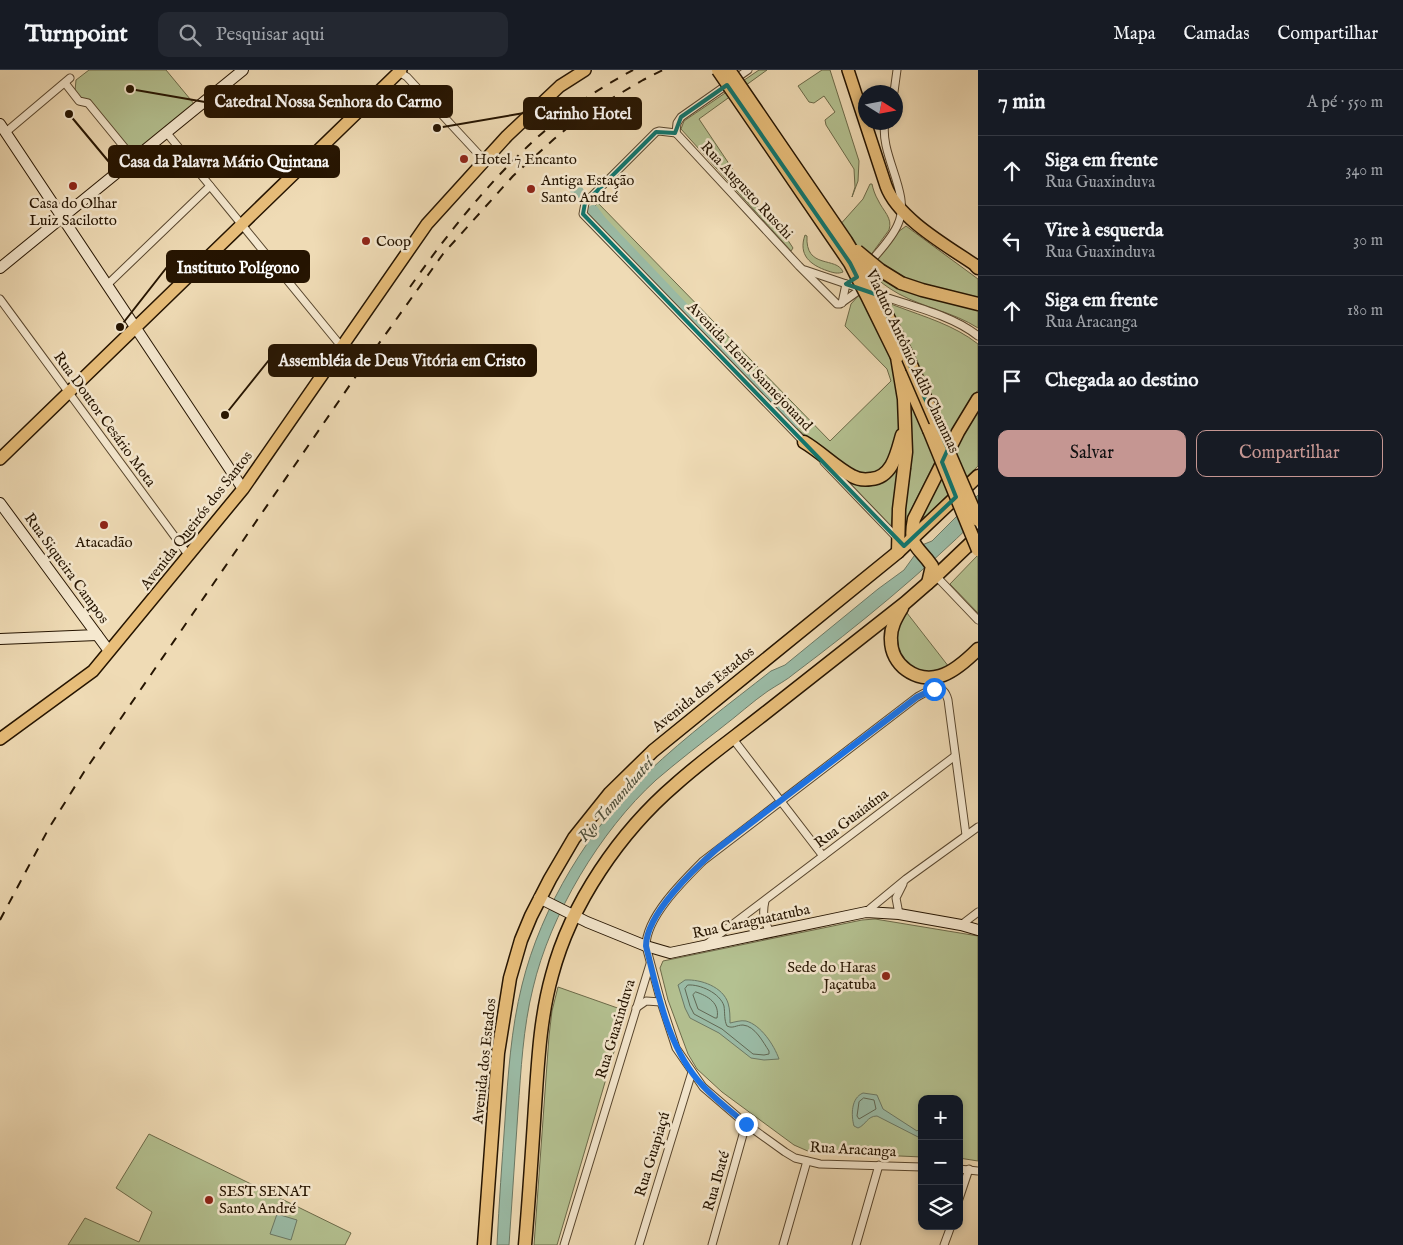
<!DOCTYPE html>
<html lang="pt">
<head>
<meta charset="utf-8">
<style>
  body { margin:0; font-family:"IM FELL English",serif; background:#242831; color:#f1f3f6 }
  .controls { position:absolute; right:15px; bottom:15px; display:grid; overflow:hidden; border-radius:10px; box-shadow:0 2px 8px #0003 }
  .controls button { width:45px; height:45px; display:grid; place-items:center; padding:0; border:0; border-bottom:1px solid #363941; background:#171b24; color:#f1f3f6; font:25px sans-serif }
  .compass { position:absolute; left:858px; top:15px; width:45px; height:45px; border-radius:50%; background:#171b24; box-shadow:0 2px 8px #0003; rotate:101deg }
  .stop { position:absolute; width:15px; height:15px; margin:-11px; border:4px solid #1a73e8; border-radius:50%; background:#fff }
  .stop.end { background:#1a73e8; border-color:#fff; box-shadow:0 1px 5px #0008 }
  .list { margin:0; padding:0; list-style:none }
  h2 { display:flex; justify-content:space-between; align-items:center; height:65px; margin:0; padding:0 20px; font-size:21px }
  h2 small { font-size:16px; font-weight:400; color:#9ea1a6 }
  .list li { display:grid; grid-template-columns:32px 1fr auto; gap:15px; align-items:center; box-sizing:border-box; height:70px; padding:0 20px; border-top:1px solid #363941 }
  .list b { display:block; font-size:19px; white-space:nowrap }
  .list p { margin:0; font-size:16px; white-space:nowrap; color:#9ea1a6 }
  .list em { font-size:16px; font-style:normal; color:#9ea1a6 }
  .actions { display:flex; gap:10px; padding:15px 20px }
  .actions a { flex:1; padding:11px 0; border:1px solid #c59692; border-radius:10px; text-align:center; font-size:18px; color:#c59692 }
  .actions .main { background:#c59692; color:#111 }
  .icon { flex:none; width:28px; height:28px; fill:none; stroke:currentColor; stroke-width:2; stroke-linecap:round; stroke-linejoin:round }
  .map { position:relative; flex:none; width:978px; height:1175px; overflow:hidden }
  header { display:flex; align-items:center; gap:30px; box-sizing:border-box; height:70px; padding:0 25px; background:#171b24; border-bottom:1px solid #363941 }
  header strong { font-size:24px }
  nav { display:flex; gap:28px; margin-inline-start:auto; font-size:18px }
  .search { width:350px; height:45px; background:#242831; display:flex; align-items:center; gap:12px; box-sizing:border-box; padding:0 18px; border-radius:10px; color:#9ea1a6; font-size:19px }
  main { display:flex }
  aside { flex:1; background:#171b24 }
  .map>svg:first-child { display:block }
</style>
</head>
<body>
<header>
<strong>Turnpoint</strong>
<div class="search"><svg class="icon" aria-label="search" viewBox="0 0 24 24"><circle cx="10" cy="10" r="6"/><path d="M15 15l6 6"/></svg>Pesquisar aqui</div>
<nav><a>Mapa</a><a>Camadas</a><a>Compartilhar</a></nav>
</header>
<main>
<div class="map">
<svg width="978" height="1175" viewBox="0 0 978 1175">
  <rect width="100%" height="100%" fill="#efdbb5"/>
  <filter id="stains"><feTurbulence type="fractalNoise" baseFrequency=".004" numOctaves="4"/><feColorMatrix values="0 0 0 0 .2 0 0 0 0 .09 0 0 0 0 .02 0 0 0 .5 -.17"/></filter>
  <radialGradient id="worn" r=".72"><stop offset=".6" stop-color="#630" stop-opacity="0"/><stop offset="1" stop-color="#630" stop-opacity=".3"/></radialGradient>
  <g fill="#b4c191" stroke="#6c6a49">
    <polygon points="89,0 166,0 195,35 137,82 131,81 89,30 82,29 75,21 76,10"/>
    <polygon points="759,0 767,0 699,49 770,155 776,152 793,178 791,181 681,59 684,51"/>
    <polygon points="822,0 830,0 859,91 858,111 852,127 855,117 854,99 826,55 825,50 835,42 824,26 814,33 809,32 798,16"/>
    <path d="M870 114H872C873 119 875 125 878 130 883 141 893 148 889 160L862 197 838 157 863 129Z"/>
    <path d="M598 133 830 371 891 311 887 299 845 256 851 234 859 225C871 225 885 232 896 236 925 247 954 255 978 274V320L934 394 911 440 907 456 904 455 903 442 911 398 899 397 891 456 835 398 873 413 886 392C882 397 878 402 871 403 849 407 805 365 787 350L592 147 591 144 593 138Z"/>
    <path d="M906 156 978 209V227L966 225 963 237 978 239V258C953 242 925 238 899 224 888 218 879 211 870 203L869 199 898 162Z"/>
    <path d="M805 165 807 166C805 200 837 186 843 202 838 204 834 203 828 201 810 195 798 185 805 165Z"/>
    <polygon points="978,341 978,396 925,447 922,447 954,381"/>
    <polygon points="978,485 978,543 950,514"/>
    <path d="M907 543 949 597C944 599 939 601 934 602 915 604 893 587 896 567 897 558 901 550 907 543Z"/>
    <polygon points="875,849 978,866 978,1091 959,1088 959,1029 922,1029 922,1087 810,1082 794,1075 722,1022 697,999 688,984 668,930 660,898 663,891 862,850"/>
    <polygon points="558,917 626,941 557,1175 534,1175 549,966 552,941"/>
    <polygon points="149,1064 351,1163 345,1175 68,1175 85,1148 139,1172 152,1142 116,1118"/>
  </g>
  <g fill="#9bbca7" stroke="#6c7965">
    <path d="M978 425V448C921 504 859 555 795 603 787 610 777 615 768 621 752 632 737 646 721 658 699 675 677 692 656 710 600 761 550 845 533 918 523 958 521 1000 518 1041 515 1086 512 1130 509 1175H497C499 1133 502 1092 505 1050 508 1005 511 959 522 915 541 837 590 757 648 702 686 666 729 634 771 601L785 595 878 519 904 500 922 475 932 471Z"/>
    <path d="M685 910C701 909 723 917 728 933 730 939 730 947 730 953 735 952 741 950 746 951 761 955 774 975 779 989L764 990 751 988 719 963 690 948 685 938 678 915Z"/>
    <path d="M863 1023 877 1025 883 1039 917 1061 922 1056V1069L877 1046C867 1046 866 1055 858 1058L854 1056C851 1045 851 1028 863 1023Z"/>
    <polygon points="277,1144 297,1150 291,1170 270,1164"/>
  </g>
  <g fill="none" stroke-linecap="round" stroke-linejoin="round">
    <g stroke="#606854" stroke-width="1">
      <path d="M688 915C700 914 720 923 724 936 725 943 724 950 727 956 733 959 736 955 743 955 755 956 763 972 769 981V984L764 985 753 984 722 959 694 944 690 936 685 919Z"/>
      <path d="M696 922C708 926 720 933 717 948H715L698 939 693 925Z"/>
      <polygon points="864,1028 874,1030 876,1039 859,1049 857,1046 859,1032"/>
    </g>
    <g stroke="#9bbca7" stroke-width="12">
      <polyline points="571,113 578,122"/>
      <polyline points="593,141 601,152 777,337 796,352"/>
    </g>
    <g stroke="#58462e" stroke-width="9">
      <g id="street">
        <polyline points="399,2 407,7 484,90"/>
        <polyline points="65,13 79,31 88,33 133,88"/>
        <polyline points="894,22 897,0"/>
        <polyline points="6,62 70,8"/>
        <polyline points="166,62 341,276"/>
        <polyline points="676,63 659,61 656,62 585,133 583,144 806,374"/>
        <polyline points="676,63 799,196 837,234 840,234 861,219"/>
        <polyline points="676,63 677,53 681,47 748,0"/>
        <path d="M868 195C878 182 892 169 898 154 912 124 879 85 885 52"/>
        <polyline points="805,200 864,220"/>
        <polyline points="107,215 210,116"/>
        <path d="M876 224C908 235 952 245 978 266"/>
        <polyline points="0,229 189,486"/>
        <polyline points="842,233 846,214"/>
        <polyline points="824,392 898,469"/>
        <polyline points="936,506 978,550"/>
        <polyline points="733,669 823,786"/>
        <path d="M765 831C762 844 764 851 770 862"/>
        <polyline points="866,842 906,809 978,757"/>
        <polyline points="899,844 896,828 903,814"/>
        <polyline points="961,855 978,842"/>
        <polyline points="708,873 955,686"/>
        <polyline points="636,938 646,931 661,932"/>
        <path d="M922 1097 820 1094 795 1088 785 1082 746 1054 703 1017 676 978 661 932 646 876C646 847 683 811 703 791L917 627C929 620 943 611 948 630L966 765"/>
        <polyline points="959,1099 978,1101"/>
        <polyline points="959,1129 969,1099"/>
        <polyline points="564,1175 650,894"/>
        <polyline points="639,1175 692,1002"/>
        <polyline points="712,1175 746,1054"/>
        <polyline points="783,1175 807,1091"/>
        <polyline points="856,1175 879,1095"/>
        <polyline points="944,1175 951,1156"/>
      </g>
    </g>
    <g stroke="#251401" stroke-width="12">
      <g id="secondary">
        <polyline points="0,54 243,419"/>
        <polyline points="0,198 243,0"/>
        <polyline points="0,433 109,581"/>
        <polyline points="0,569 97,565"/>
        <polyline points="539,828 587,852 646,876 670,883 866,842 899,844 961,855 978,860"/>
      </g>
    </g>
    <g stroke="#251401" stroke-width="14">
      <g id="primary">
        <path d="M848 0 886 116C898 149 949 177 978 197"/>
        <polyline points="0,389 401,0"/>
        <polyline points="0,669 93,601 243,419 427,154 507,66 560,16 585,0"/>
      </g>
    </g>
    <g stroke="#251401" stroke-width="15">
      <g id="highway">
        <polyline points="976,196 978,198"/>
        <polyline points="901,213 922,220 978,234"/>
        <polyline points="897,287 904,329 906,382 899,439 898,482"/>
        <polyline points="906,307 929,360"/>
        <path d="M804 372C821 382 835 397 852 406 857 409 864 410 871 409 893 407 897 382 902 365"/>
        <path d="M928 513 932 496C918 475 908 478 914 449L958 362 978 329"/>
        <path d="M902 538C896 548 890 558 891 570 891 595 916 613 940 606 954 602 968 589 978 579"/>
        <polyline points="484,1175 498,983 510,908 521,870 531,846 550,809 574,768 610,723 653,681 898,482 978,406"/>
        <path d="M525 1175C529 1129 532 1082 535 1036 538 992 540 948 552 905 571 833 620 762 676 714 704 689 735 667 764 644 811 607 858 570 905 533L936 506 978 466"/>
      </g>
    </g>
    <use href="#street" stroke="#f5e8cf" stroke-width="7"/>
    <use href="#secondary" stroke="#f5e8cf" stroke-width="10"/>
    <use href="#primary" stroke="#e8be7a" stroke-width="11"/>
    <use href="#highway" stroke="#e8be7a" stroke-width="12"/>
    <g stroke="#251401" stroke-width="2" stroke-dasharray="9 9" stroke-linecap="butt">
      <path d="M410 217C457 150 514 80 581 32 597 20 615 10 633 0"/>
      <polyline points="0,850 49,758 84,702 365,293 443,184 513,106 554,69 582,46 643,10 663,0"/>
    </g>
    <g stroke="#251401" stroke-width="15" stroke-linecap="butt">
      <g id="highway-bridge">
        <polyline points="718,0 850,193 867,226 897,287"/>
        <polyline points="729,0 846,171 869,209 906,283 978,450"/>
        <polyline points="857,181 880,200 901,213"/>
        <polyline points="929,360 978,480"/>
      </g>
    </g>
    <use href="#highway-bridge" stroke="#e8be7a" stroke-width="12"/>
  </g>
  <g fill="none" stroke-linecap="round" stroke-linejoin="round">
    <path stroke="#1a73e8" stroke-width="6" d="M746 1054C732 1042 716 1030 703 1016 668 979 658 924 646 876 646 844 694 799 717 779L917 627 934 619"/>
  </g>
  <path fill="none" stroke="#0f766e" stroke-width="4" stroke-linejoin="round" d="M727 15 850 193 857 207 846 214 878 225 948 379 942 392 956 427 904 476 583 144 585 133 656 62 675 63 681 47Z"/>
  <g fill="#8f2418" stroke="#f5e8cf" stroke-width="2">
    <circle cx="464" cy="89" r="5"/>
    <circle cx="73" cy="116" r="5"/>
    <circle cx="531" cy="119" r="5"/>
    <circle cx="366" cy="171" r="5"/>
    <circle cx="104" cy="455" r="5"/>
    <circle cx="886" cy="906" r="5"/>
    <circle cx="209" cy="1130" r="5"/>
  </g>
  <g text-anchor="middle" stroke-width="5" stroke-linejoin="round" paint-order="stroke">
    <g font-size="15" fill="#251401" stroke="#f5e8cf" text-anchor="start">
      <text x="474" y="94">Hotel 7 Encanto</text>
      <text x="541" y="115">Antiga Estação<tspan x="541" dy="17">Santo André</tspan></text>
      <text x="73" y="138" text-anchor="middle">Casa do Olhar<tspan x="73" dy="17">Luiz Sacilotto</tspan></text>
      <text x="376" y="176">Coop</text>
      <text x="104" y="477" text-anchor="middle">Atacadão</text>
      <text x="876" y="902" text-anchor="end">Sede do Haras<tspan x="876" dy="17">Jaçatuba</tspan></text>
      <text x="219" y="1126">SEST SENAT<tspan x="219" dy="17">Santo André</tspan></text>
    </g>
    <g font-size="15" fill="#251401" stroke="#f5e8cf">
      <text transform="translate(747 120) rotate(47)" y="5">Rua Augusto Ruschi</text>
      <text transform="translate(913 291) rotate(65)" y="5">Viaduto Antônio Adib Chammas</text>
      <text transform="translate(750 296) rotate(46)" y="5">Avenida Henri Sannejouand</text>
      <text transform="translate(105 349) rotate(54)" y="5">Rua Doutor Cesário Mota</text>
      <text transform="translate(196 450) rotate(-52)" y="5">Avenida Queirós dos Santos</text>
      <text transform="translate(67 498) rotate(54)" y="5">Rua Siqueira Campos</text>
      <text transform="translate(703 619) rotate(-39)" y="5">Avenida dos Estados</text>
      <text transform="translate(851 748) rotate(-37)" y="5">Rua Guaiaúna</text>
      <text transform="translate(751 851) rotate(-12)" y="5">Rua Caraguatatuba</text>
      <text transform="translate(615 959) rotate(-73)" y="5">Rua Guaxinduva</text>
      <text transform="translate(484 991) rotate(-84)" y="5">Avenida dos Estados</text>
      <text transform="translate(853 1079) rotate(3)" y="5">Rua Aracanga</text>
      <text transform="translate(652 1084) rotate(-73)" y="5">Rua Guapiaçú</text>
      <text transform="translate(716 1111) rotate(-74)" y="5">Rua Ibaté</text>
    </g>
    <g font-size="16" font-style="italic" fill="#4e4f3b" stroke="#f5e8cf">
      <text transform="translate(615 729) rotate(-49)" y="6">Rio Tamanduateí</text>
    </g>
  </g>
  <path fill="none" stroke="#251401" stroke-width="2" d="M130 19L205 32M437 58L524 43M69 44L109 92M120 257L167 197M225 345L269 290"/>
  <g fill="#251401" stroke="#f5e8cf" stroke-width="2">
    <circle cx="130" cy="19" r="5"/>
    <circle cx="437" cy="58" r="5"/>
    <circle cx="69" cy="44" r="5"/>
    <circle cx="120" cy="257" r="5"/>
    <circle cx="225" cy="345" r="5"/>
  </g>
  <g fill="#251401" stroke="#251401" stroke-width="2">
    <rect x="205" y="16" width="247" height="31" rx="5"/>
    <rect x="524" y="28" width="117" height="31" rx="5"/>
    <rect x="109" y="76" width="230" height="31" rx="5"/>
    <rect x="167" y="181" width="142" height="31" rx="5"/>
    <rect x="269" y="275" width="267" height="31" rx="5"/>
  </g>
  <g font-size="16" text-anchor="middle" font-weight="bold" fill="#fff">
    <text x="328" y="37">Catedral Nossa Senhora do Carmo</text>
    <text x="583" y="49">Carinho Hotel</text>
    <text x="224" y="97">Casa da Palavra Mário Quintana</text>
    <text x="238" y="203">Instituto Polígono</text>
    <text x="402" y="296">Assembléia de Deus Vitória em Cristo</text>
  </g>
  <rect width="100%" height="100%" filter="url(#stains)"/>
  <rect width="100%" height="100%" fill="url(#worn)"/>
</svg>
<div class="controls">
<button>+</button>
<button>−</button>
<button><svg class="icon" aria-label="layers" viewBox="0 0 24 24"><path d="M12 4l9 5-9 5-9-5zM3 14l9 5 9-5"/></svg></button>
</div>
<svg class="compass" viewBox="-18 -18 36 36"><path d="M0-13l5 13h-10z" fill="#e53935"/><path d="M0 13l5-13h-10z" fill="#9ea1a6"/></svg>
<div class="stop" style="left:934px;top:619px"></div>
<div class="stop end" style="left:746px;top:1054px"></div>
</div>
<aside>
<h2>7 min<small>A pé · 550 m</small></h2>
<ul class="list">
<li><svg class="icon" aria-label="ahead" viewBox="0 0 24 24"><path d="M12 20V5M6 11l6-6 6 6"/></svg><div><b>Siga em frente</b><p>Rua Guaxinduva</p></div><em>340 m</em></li>
<li><svg class="icon" aria-label="left" viewBox="0 0 24 24"><path d="M17 20v-9H6M10 6l-5 5 5 5"/></svg><div><b>Vire à esquerda</b><p>Rua Guaxinduva</p></div><em>30 m</em></li>
<li><svg class="icon" aria-label="ahead" viewBox="0 0 24 24"><path d="M12 20V5M6 11l6-6 6 6"/></svg><div><b>Siga em frente</b><p>Rua Aracanga</p></div><em>180 m</em></li>
<li><svg class="icon" aria-label="arrive" viewBox="0 0 24 24"><path d="M6 21V4h12l-3 4 3 4H6"/></svg><div><b>Chegada ao destino</b></div></li>
</ul>
<div class="actions"><a class="main">Salvar</a><a>Compartilhar</a></div>
</aside>
</main>
</body>
</html>
